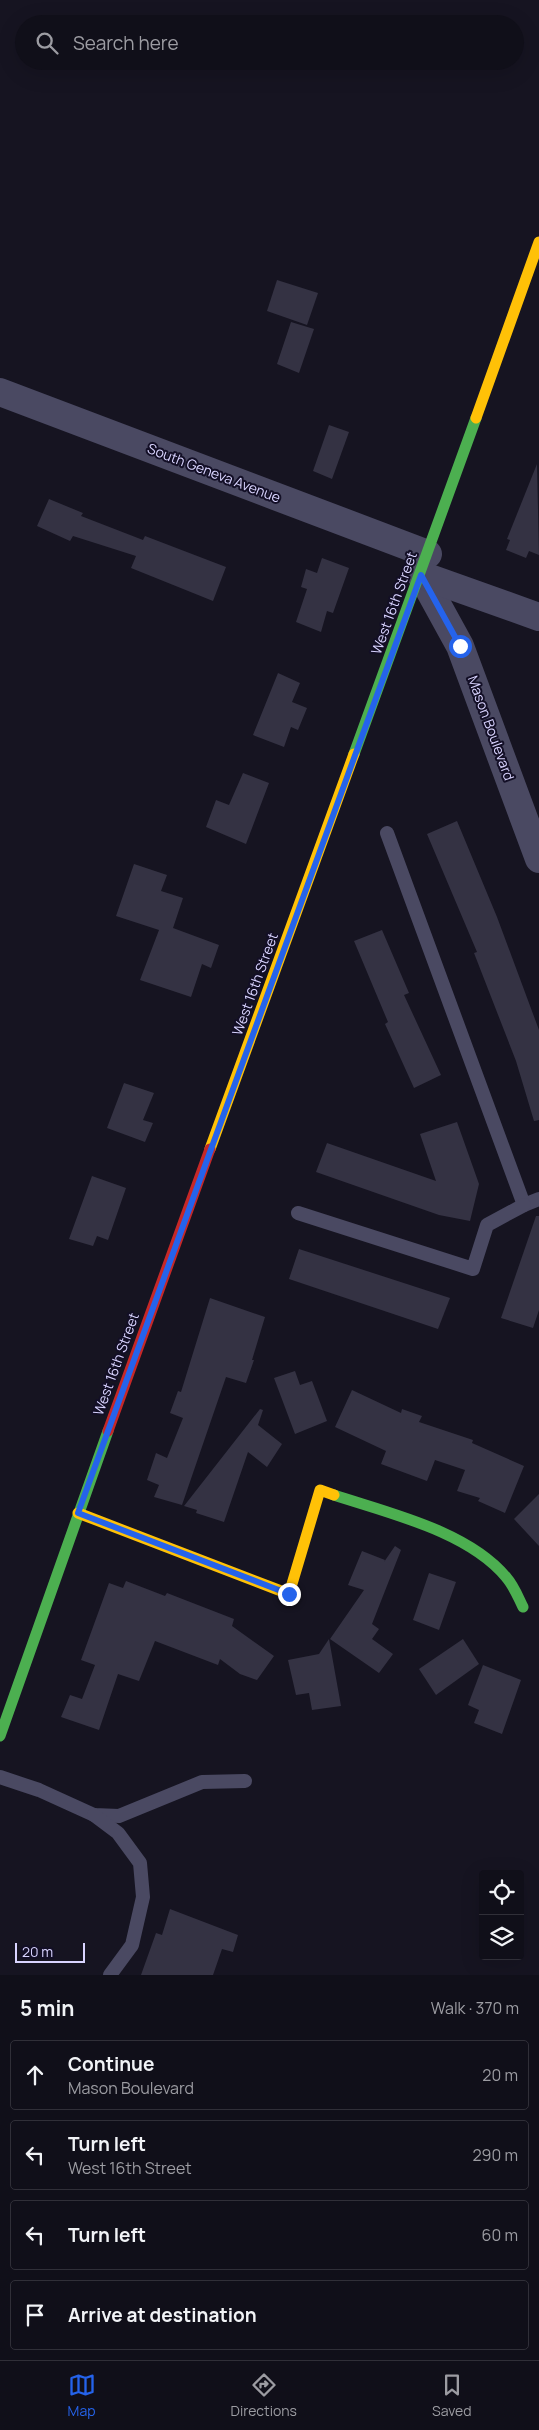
<!DOCTYPE html>
<html lang="en">
<head>
<meta charset="utf-8">
<style>
  body { margin:0; font-family:Manrope,sans-serif; background:#191822; color:#f1f3f6 }
  .controls { position:absolute; right:15px; bottom:15px; display:grid; overflow:hidden; border-radius:5px; box-shadow:0 5px 20px #0002 }
  .controls button { width:45px; height:45px; display:grid; place-items:center; padding:0; border:0; border-bottom:1px solid #302f38; background:#100f19; color:#f1f3f6; font:25px sans-serif }
  .scale { position:absolute; left:15px; bottom:12px; width:70px; box-sizing:border-box; padding-left:5px; border:2px solid #d9d4ff; border-top:0; font-size:14px; line-height:18px; white-space:nowrap; color:#d9d4ff; -webkit-text-stroke:4px #130f26; paint-order:stroke }
  .stop { position:absolute; width:15px; height:15px; margin:-11px; border:4px solid #2563eb; border-radius:50%; background:#fff }
  .stop.end { background:#2563eb; border-color:#fff; box-shadow:0 1px 5px #0008 }
  .list { margin:0; padding:0; list-style:none }
  h2 { display:flex; justify-content:space-between; align-items:center; height:65px; margin:0; padding:0 20px; font-size:21px }
  h2 small { font-size:16px; font-weight:400; color:#9c9ca2 }
  .list li { display:grid; grid-template-columns:32px 1fr auto; gap:15px; align-items:center; box-sizing:border-box; height:70px; margin:0 10px 10px; padding:0 10px; border:1px solid #302f38; border-radius:5px }
  .list b { display:block; font-size:19px; white-space:nowrap }
  .list p { margin:0; font-size:16px; white-space:nowrap; color:#9c9ca2 }
  .list em { font-size:16px; font-style:normal; color:#9c9ca2 }
  .icon { flex:none; width:28px; height:28px; fill:none; stroke:currentColor; stroke-width:2; stroke-linecap:round; stroke-linejoin:round }
  .map { position:relative; flex:none; width:539px; height:1975px; overflow:hidden }
  .search { position:absolute; background:#100f19; box-shadow:0 5px 20px #0002; left:15px; right:15px; top:15px; height:55px; display:flex; align-items:center; gap:12px; box-sizing:border-box; padding:0 18px; border-radius:28px; color:#9c9ca2; font-size:19px }
  .sheet { height:385px; background:#100f19 }
  nav { display:flex; justify-content:space-around; align-items:center; box-sizing:border-box; height:70px; border-top:1px solid #302f38; background:#100f19; font-size:14px; color:#9c9ca2 }
  nav a { display:grid; justify-items:center; gap:2px }
  nav .on { color:#2563eb }
  .map>svg:first-child { display:block }
</style>
</head>
<body>
<div class="map">
<svg width="539" height="1975" viewBox="0 0 539 1975">
  <rect width="100%" height="100%" fill="#161421"/>
  <g fill="#343243">
    <polygon points="277,280 318,293 307,325 267,311"/>
    <polygon points="291,322 314,329 299,373 277,364"/>
    <polygon points="329,425 349,432 332,479 313,471"/>
    <polygon points="537,464 539,555 529,551 526,558 506,550 510,540 507,539"/>
    <polygon points="49,499 83,513 81,516 143,540 145,536 226,567 213,601 131,568 136,556 73,536 70,541 37,526"/>
    <polygon points="322,558 349,568 333,613 327,611 321,632 296,622 307,589 301,587 306,569 317,573"/>
    <polygon points="278,673 300,683 292,702 307,708 298,730 291,727 284,747 253,735"/>
    <polygon points="243,773 269,783 246,844 206,827 216,800 229,805"/>
    <polygon points="457,821 497,917 539,1030 539,1120 534,1121 516,1061 474,953 477,952 427,834"/>
    <polygon points="134,864 167,875 161,891 183,898 173,928 219,945 211,968 202,964 191,997 140,980 159,930 116,916"/>
    <polygon points="382,930 409,993 404,995 441,1075 414,1088 385,1024 388,1022 354,941"/>
    <polygon points="124,1083 154,1093 143,1120 153,1123 145,1142 107,1128"/>
    <polygon points="457,1122 479,1184 470,1221 439,1215 316,1172 327,1143 436,1181 420,1134"/>
    <polygon points="92,1176 126,1188 108,1240 97,1236 93,1246 69,1239"/>
    <polygon points="536,1216 539,1216 539,1310 533,1328 501,1318"/>
    <polygon points="299,1249 450,1298 438,1329 289,1279"/>
    <polygon points="210,1298 265,1317 252,1360 254,1360 246,1383 226,1377 182,1505 154,1497 159,1485 147,1480 156,1453 167,1458 183,1418 170,1413 178,1391 181,1392"/>
    <polygon points="295,1371 300,1385 312,1381 327,1421 295,1434 274,1378"/>
    <polygon points="352,1390 401,1413 402,1409 422,1416 419,1422 473,1440 472,1443 524,1466 505,1513 478,1501 480,1498 457,1491 465,1470 435,1460 427,1481 381,1464 386,1451 335,1427"/>
    <polygon points="260,1409 263,1410 258,1425 282,1444 267,1467 248,1452 224,1522 196,1513 197,1510 184,1506"/>
    <polygon points="539,1494 539,1546 514,1519"/>
    <polygon points="395,1546 401,1550 372,1624 379,1629 372,1639 393,1654 379,1673 330,1639 364,1590 348,1585 362,1551 385,1560 384,1562"/>
    <polygon points="429,1573 456,1582 439,1630 413,1620"/>
    <polygon points="126,1581 165,1596 167,1593 234,1619 232,1626 274,1656 257,1680 240,1674 220,1659 218,1665 155,1641 139,1681 118,1674 99,1730 61,1717 70,1695 82,1699 95,1665 81,1660 109,1583 123,1588"/>
    <polygon points="329,1639 341,1706 312,1710 309,1693 296,1695 288,1660 319,1654"/>
    <polygon points="463,1639 479,1664 436,1695 419,1669"/>
    <polygon points="483,1665 521,1680 502,1734 474,1723 479,1710 468,1705"/>
    <polygon points="170,1909 238,1935 233,1952 222,1949 213,1975 141,1975 156,1933 162,1935"/>
  </g>
  <g fill="none" stroke-linecap="round" stroke-linejoin="round">
    <g stroke="#4a4962" stroke-width="14">
      <polyline points="387,833 524,1205 539,1199"/>
      <polyline points="298,1213 473,1269 487,1225 524,1205"/>
      <polyline points="0,1777 39,1790 94,1815 119,1816 202,1782 245,1781"/>
      <polyline points="94,1815 118,1833 140,1863 143,1897 132,1945 110,1975"/>
    </g>
    <g stroke="#4a4962" stroke-width="28">
      <polyline points="0,392 428,554"/>
      <polyline points="421,575 460,646 539,859"/>
      <polyline points="421,575 539,617"/>
    </g>
    <g stroke="#4caf50" stroke-width="11">
      <polyline points="354,754 476,418"/>
      <path d="M334 1495C388 1513 468 1531 506 1577 514 1586 518 1597 523 1607"/>
      <polyline points="0,1736 108,1431"/>
    </g>
    <g stroke="#ffc107" stroke-width="11">
      <polyline points="476,418 539,242"/>
      <polyline points="210,1149 354,754"/>
      <polyline points="78,1513 289,1594 320,1490 334,1495"/>
    </g>
    <polyline stroke="#c62828" stroke-width="11" points="108,1431 210,1149"/>
  </g>
  <g fill="none" stroke-linecap="round" stroke-linejoin="round">
    <polyline stroke="#2563eb" stroke-width="6" points="289,1594 78,1513 421,575 460,646"/>
  </g>
  <g text-anchor="middle" stroke-width="4" stroke-linejoin="round" paint-order="stroke">
    <g font-size="14" fill="#d9d4ff" stroke="#130f26">
      <text transform="translate(214 473) rotate(21)" y="5">South Geneva Avenue</text>
      <text transform="translate(394 603) rotate(-70)" y="5">West 16th Street</text>
      <text transform="translate(491 728) rotate(70)" y="5">Mason Boulevard</text>
      <text transform="translate(255 984) rotate(-70)" y="5">West 16th Street</text>
      <text transform="translate(116 1364) rotate(-70)" y="5">West 16th Street</text>
    </g>
  </g>
</svg>
<div class="controls">
<button><svg class="icon" aria-label="locate" viewBox="0 0 24 24"><circle cx="12" cy="12" r="6"/><path d="M12 2v4M12 18v4M2 12h4M18 12h4"/></svg></button>
<button><svg class="icon" aria-label="layers" viewBox="0 0 24 24"><path d="M12 4l9 5-9 5-9-5zM3 14l9 5 9-5"/></svg></button>
</div>
<div class="scale">20 m</div>
<div class="stop" style="left:460px;top:646px"></div>
<div class="stop end" style="left:289px;top:1594px"></div>
<div class="search"><svg class="icon" aria-label="search" viewBox="0 0 24 24"><circle cx="10" cy="10" r="6"/><path d="M15 15l6 6"/></svg>Search here</div>
</div>
<section class="sheet">
<h2>5 min<small>Walk · 370 m</small></h2>
<ul class="list">
<li><svg class="icon" aria-label="ahead" viewBox="0 0 24 24"><path d="M12 20V5M6 11l6-6 6 6"/></svg><div><b>Continue</b><p>Mason Boulevard</p></div><em>20 m</em></li>
<li><svg class="icon" aria-label="left" viewBox="0 0 24 24"><path d="M17 20v-9H6M10 6l-5 5 5 5"/></svg><div><b>Turn left</b><p>West 16th Street</p></div><em>290 m</em></li>
<li><svg class="icon" aria-label="left" viewBox="0 0 24 24"><path d="M17 20v-9H6M10 6l-5 5 5 5"/></svg><div><b>Turn left</b></div><em>60 m</em></li>
<li><svg class="icon" aria-label="arrive" viewBox="0 0 24 24"><path d="M6 21V4h12l-3 4 3 4H6"/></svg><div><b>Arrive at destination</b></div></li>
</ul>
</section>
<nav>
<a class="on"><svg class="icon" aria-label="map" viewBox="0 0 24 24"><path d="M3 6l6-2 6 2 6-2v14l-6 2-6-2-6 2zM9 4v14M15 6v14"/></svg>Map</a>
<a><svg class="icon" aria-label="directions" viewBox="0 0 24 24"><path d="M12 3l9 9-9 9-9-9zM9 14v-3h6M13 9l2 2-2 2"/></svg>Directions</a>
<a><svg class="icon" aria-label="saved" viewBox="0 0 24 24"><path d="M7 4h10v16l-5-4-5 4z"/></svg>Saved</a>
</nav>
</body>
</html>
